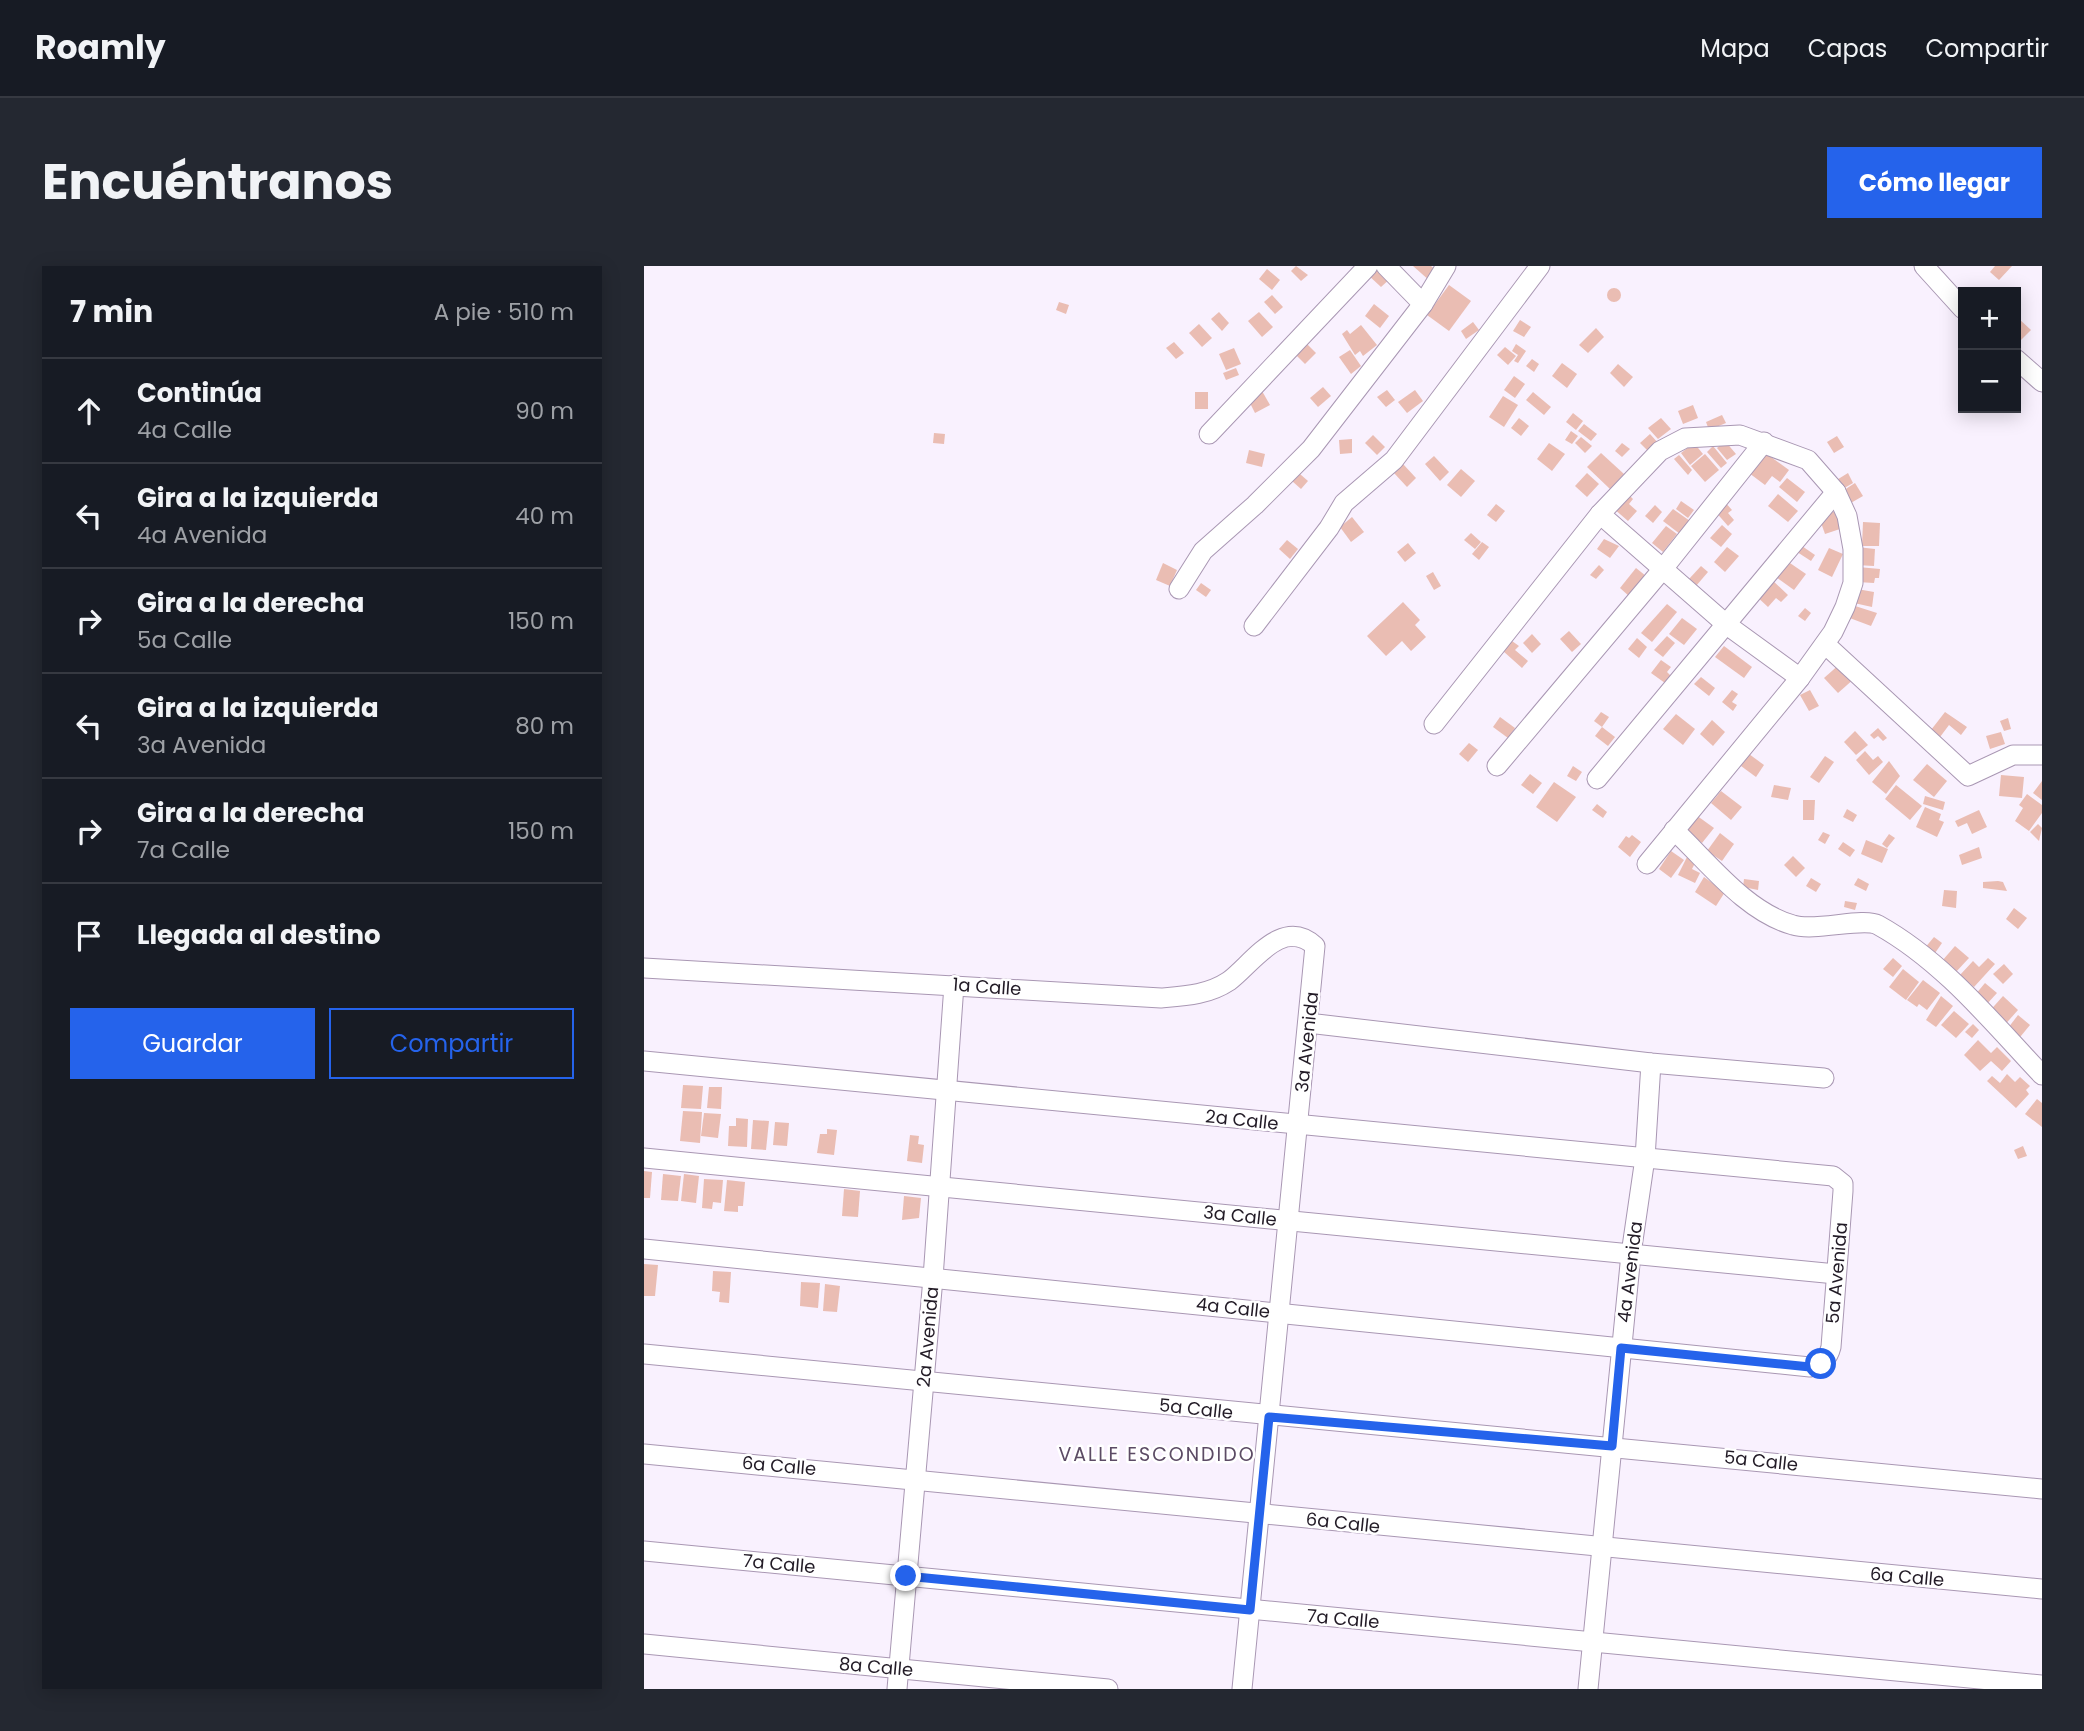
<!DOCTYPE html>
<html lang="es">
<head>
<meta charset="utf-8">
<style>
  body { margin:0; font-family:Poppins,sans-serif; background:#242831; color:#f1f3f6 }
  .controls { position:absolute; right:21px; top:21px; display:grid; overflow:hidden; border-radius:0px; box-shadow:0 4px 18px #0003 }
  .controls button { width:63px; height:63px; display:grid; place-items:center; padding:0; border:0; border-bottom:2px solid #363941; background:#171b24; color:#f1f3f6; font:35px sans-serif }
  .stop { position:absolute; width:21px; height:21px; margin:-16px; border:5px solid #2563eb; border-radius:50%; background:#fff }
  .stop.end { background:#2563eb; border-color:#fff; box-shadow:0 2px 7px #0008 }
  .list { margin:0; padding:0; list-style:none }
  h2 { display:flex; justify-content:space-between; align-items:center; height:91px; margin:0; padding:0 28px; font-size:30px }
  h2 small { font-size:23px; font-weight:400; color:#9ea1a6 }
  .list li { display:grid; grid-template-columns:46px 1fr auto; gap:21px; align-items:center; box-sizing:border-box; height:105px; padding:0 28px; border-top:2px solid #363941 }
  .list b { display:block; font-size:26px; white-space:nowrap }
  .list p { margin:0; font-size:23px; white-space:nowrap; color:#9ea1a6 }
  .list em { font-size:23px; font-style:normal; color:#9ea1a6 }
  .actions { display:flex; gap:14px; padding:21px 28px }
  .actions a { flex:1; padding:16px 0; border:2px solid #2563eb; border-radius:0px; text-align:center; font-size:24px; color:#2563eb }
  .actions .main { background:#2563eb; color:#fff }
  .icon { flex:none; width:38px; height:38px; fill:none; stroke:currentColor; stroke-width:2; stroke-linecap:round; stroke-linejoin:round }
  .map { position:relative; flex:none; width:1398px; height:1423px; overflow:hidden; border-radius:0px }
  header { display:flex; align-items:center; gap:42px; box-sizing:border-box; height:98px; padding:0 35px; background:#171b24; border-bottom:2px solid #363941 }
  header strong { font-size:33px }
  nav { display:flex; gap:38px; margin-inline-start:auto; font-size:24px }
  .intro { display:flex; align-items:center; justify-content:space-between; box-sizing:border-box; height:168px; padding:0 42px }
  h1 { margin:0; font-size:49px }
  .button { padding:18px 32px; border-radius:0px; background:#2563eb; color:#fff; font-size:24px; font-weight:700 }
  main { display:flex; gap:42px; padding:0 42px }
  aside { flex:1; background:#171b24; border-radius:0px; box-shadow:0 4px 18px #0003 }
  .map>svg:first-child { display:block }
</style>
</head>
<body>
<header>
<strong>Roamly</strong>
<nav><a>Mapa</a><a>Capas</a><a>Compartir</a></nav>
</header>
<div class="intro"><h1>Encuéntranos</h1><a class="button">Cómo llegar</a></div>
<main>
<aside>
<h2>7 min<small>A pie · 510 m</small></h2>
<ul class="list">
<li><svg class="icon" aria-label="ahead" viewBox="0 0 24 24"><path d="M12 20V5M6 11l6-6 6 6"/></svg><div><b>Continúa</b><p>4a Calle</p></div><em>90 m</em></li>
<li><svg class="icon" aria-label="left" viewBox="0 0 24 24"><path d="M17 20v-9H6M10 6l-5 5 5 5"/></svg><div><b>Gira a la izquierda</b><p>4a Avenida</p></div><em>40 m</em></li>
<li><svg class="icon" aria-label="right" viewBox="0 0 24 24"><path d="M7 20v-9h11M14 6l5 5-5 5"/></svg><div><b>Gira a la derecha</b><p>5a Calle</p></div><em>150 m</em></li>
<li><svg class="icon" aria-label="left" viewBox="0 0 24 24"><path d="M17 20v-9H6M10 6l-5 5 5 5"/></svg><div><b>Gira a la izquierda</b><p>3a Avenida</p></div><em>80 m</em></li>
<li><svg class="icon" aria-label="right" viewBox="0 0 24 24"><path d="M7 20v-9h11M14 6l5 5-5 5"/></svg><div><b>Gira a la derecha</b><p>7a Calle</p></div><em>150 m</em></li>
<li><svg class="icon" aria-label="arrive" viewBox="0 0 24 24"><path d="M6 21V4h12l-3 4 3 4H6"/></svg><div><b>Llegada al destino</b></div></li>
</ul>
<div class="actions"><a class="main">Guardar</a><a>Compartir</a></div>
</aside>
<div class="map">
<svg width="1398" height="1423" viewBox="0 0 1398 1423">
  <rect width="100%" height="100%" fill="#f9f1fe"/>
  <g fill="#eabdb3">
    <polygon points="652,0 664,9 657,15 647,5"/>
    <polygon points="731,0 748,11 737,21 723,8"/>
    <polygon points="769,0 787,0 794,6 786,15"/>
    <polygon points="1351,0 1368,0 1355,14 1346,6"/>
    <polygon points="623,3 636,14 628,24 615,13"/>
    <polygon points="805,19 827,35 805,65 783,49"/>
    <circle cx="970" cy="29" r="7"/>
    <polygon points="628,29 639,41 631,48 620,36"/>
    <polygon points="415,36 425,39 422,48 412,44"/>
    <polygon points="730,38 745,50 736,62 721,50"/>
    <polygon points="575,46 585,57 578,65 567,53"/>
    <polygon points="615,46 629,61 618,71 604,55"/>
    <polygon points="1374,52 1387,64 1372,79 1372,55"/>
    <polygon points="876,54 887,61 880,71 869,65"/>
    <polygon points="829,56 835,64 822,73 817,65"/>
    <polygon points="555,58 568,72 558,81 545,67"/>
    <polygon points="717,59 733,79 719,90 716,85 711,89 698,68 703,64 706,68"/>
    <polygon points="952,62 960,71 944,87 935,79"/>
    <polygon points="660,75 672,87 661,98 649,86"/>
    <polygon points="530,76 540,87 532,93 522,82"/>
    <polygon points="872,78 882,85 874,97 870,95 874,89 868,85"/>
    <polygon points="861,81 872,90 864,99 853,89"/>
    <polygon points="590,82 597,98 582,104 575,88"/>
    <polygon points="706,84 717,100 707,108 695,91"/>
    <polygon points="888,93 895,98 890,106 882,100"/>
    <polygon points="918,97 933,108 923,122 908,110"/>
    <polygon points="974,98 989,111 980,121 966,107"/>
    <polygon points="592,102 595,109 582,114 579,107"/>
    <polygon points="870,110 881,118 871,132 860,124"/>
    <polygon points="679,121 687,130 674,141 666,132"/>
    <polygon points="743,124 751,134 742,141 733,131"/>
    <polygon points="771,124 779,135 763,147 754,136"/>
    <polygon points="618,125 626,139 611,147 604,133"/>
    <rect x="551" y="126" width="13" height="17"/>
    <polygon points="889,126 907,141 900,149 882,134"/>
    <polygon points="859,130 874,139 860,161 845,151"/>
    <polygon points="1049,139 1054,152 1039,158 1034,145"/>
    <polygon points="929,147 939,155 932,164 922,156"/>
    <polygon points="1078,149 1082,157 1065,164 1062,156"/>
    <polygon points="875,152 885,160 877,170 867,162"/>
    <polygon points="1017,152 1027,163 1014,173 1004,162"/>
    <polygon points="940,158 953,168 947,175 934,165"/>
    <polygon points="927,165 934,170 928,178 921,174"/>
    <polygon points="290,167 301,168 300,178 289,177"/>
    <polygon points="1006,168 1015,178 1006,187 996,177"/>
    <polygon points="729,169 741,181 733,189 721,177"/>
    <polygon points="1193,170 1200,181 1190,187 1183,176"/>
    <polygon points="937,171 948,180 941,187 931,177"/>
    <polygon points="708,173 708,187 696,188 695,174"/>
    <polygon points="1081,175 1092,188 1083,194 1073,182"/>
    <polygon points="905,177 921,188 908,205 893,193"/>
    <polygon points="978,177 986,183 978,191 971,185"/>
    <polygon points="1050,177 1059,188 1046,199 1037,187"/>
    <polygon points="1069,180 1083,197 1077,202 1063,186"/>
    <polygon points="605,184 621,188 618,201 602,197"/>
    <polygon points="1120,186 1145,204 1136,216 1128,210 1121,219 1105,207"/>
    <polygon points="957,187 980,208 966,223 943,201"/>
    <polygon points="1061,188 1075,204 1061,216 1047,200"/>
    <polygon points="1035,189 1048,204 1044,209 1030,193"/>
    <polygon points="790,190 805,206 796,215 781,198"/>
    <polygon points="759,198 772,212 763,221 750,207"/>
    <polygon points="817,203 831,215 817,231 803,219"/>
    <polygon points="943,207 955,218 943,231 931,220"/>
    <polygon points="1204,207 1209,217 1197,224 1191,215"/>
    <polygon points="656,208 664,215 657,223 648,215"/>
    <polygon points="1143,212 1161,226 1153,236 1135,221"/>
    <polygon points="1211,217 1219,230 1205,238 1197,226"/>
    <polygon points="983,227 989,233 985,238 993,245 984,255 969,242"/>
    <polygon points="1134,228 1154,245 1144,256 1124,240"/>
    <polygon points="1037,235 1050,244 1044,252 1032,243"/>
    <polygon points="1080,235 1088,244 1084,247 1090,254 1084,260 1070,244"/>
    <polygon points="852,238 861,245 852,256 843,249"/>
    <polygon points="1011,239 1018,246 1009,257 1001,250"/>
    <polygon points="1029,243 1046,255 1036,268 1019,255"/>
    <polygon points="1192,245 1199,262 1181,268 1175,251"/>
    <polygon points="708,251 720,266 707,276 696,261"/>
    <polygon points="1219,256 1236,257 1235,280 1218,280"/>
    <polygon points="1078,259 1088,268 1077,281 1066,272"/>
    <polygon points="1022,260 1033,268 1019,286 1008,277"/>
    <polygon points="827,267 837,276 831,283 820,274"/>
    <polygon points="960,273 975,280 966,292 953,283"/>
    <polygon points="643,274 654,283 646,293 635,283"/>
    <polygon points="838,276 845,281 835,294 828,288"/>
    <polygon points="764,277 772,287 761,296 753,286"/>
    <polygon points="1155,278 1171,289 1167,295 1150,284"/>
    <polygon points="1083,281 1095,290 1081,306 1070,296"/>
    <polygon points="1213,281 1231,283 1230,300 1212,299"/>
    <polygon points="1185,282 1199,288 1188,311 1174,304"/>
    <polygon points="1143,295 1162,308 1150,324 1132,311"/>
    <polygon points="519,297 533,304 526,320 512,314"/>
    <polygon points="955,299 960,304 952,313 946,309"/>
    <polygon points="1057,300 1064,306 1052,320 1045,313"/>
    <polygon points="1214,301 1236,303 1235,312 1231,312 1230,317 1213,316"/>
    <polygon points="992,302 1002,310 986,331 976,322"/>
    <polygon points="789,306 797,320 790,324 782,310"/>
    <polygon points="1126,312 1144,329 1137,336 1132,332 1124,341 1110,328"/>
    <polygon points="557,317 567,324 562,331 552,324"/>
    <polygon points="1213,323 1230,326 1228,341 1210,337"/>
    <polygon points="759,336 776,354 771,359 782,371 767,385 758,375 742,390 723,370"/>
    <polygon points="1023,338 1033,346 1008,376 997,367"/>
    <polygon points="1208,339 1233,347 1227,360 1203,351"/>
    <polygon points="1161,342 1167,347 1161,355 1154,350"/>
    <polygon points="1038,352 1053,363 1040,379 1025,368"/>
    <polygon points="925,365 937,378 928,386 916,373"/>
    <polygon points="888,368 897,378 888,387 879,377"/>
    <polygon points="1023,370 1031,377 1019,391 1010,384"/>
    <polygon points="993,372 1003,381 995,392 984,383"/>
    <polygon points="868,375 875,380 871,384 884,395 878,402 859,385"/>
    <polygon points="1080,380 1108,401 1100,412 1071,391"/>
    <polygon points="1017,394 1027,401 1023,406 1027,410 1021,417 1007,407"/>
    <polygon points="1197,397 1211,412 1194,427 1180,412"/>
    <polygon points="1057,411 1071,422 1065,430 1050,418"/>
    <polygon points="1088,424 1094,428 1088,436 1093,439 1089,445 1078,436"/>
    <polygon points="1166,424 1175,440 1165,445 1156,429"/>
    <polygon points="957,446 965,451 958,461 950,455"/>
    <polygon points="1301,446 1323,461 1317,469 1305,459 1296,471 1287,464"/>
    <polygon points="1032,448 1051,463 1039,479 1019,463"/>
    <polygon points="856,451 871,462 864,472 849,461"/>
    <polygon points="1364,452 1367,463 1360,465 1356,455"/>
    <polygon points="1068,454 1081,466 1069,480 1056,468"/>
    <polygon points="958,461 971,471 964,480 951,470"/>
    <polygon points="1234,462 1243,472 1239,475 1234,470 1230,473 1226,469"/>
    <polygon points="1211,465 1224,479 1212,489 1200,476"/>
    <polygon points="1357,466 1361,478 1346,483 1342,470"/>
    <polygon points="825,477 834,484 824,496 815,488"/>
    <polygon points="1221,485 1229,494 1234,490 1239,496 1225,509 1212,494"/>
    <polygon points="1105,488 1120,499 1112,511 1097,500"/>
    <polygon points="1181,490 1190,496 1175,517 1166,511"/>
    <polygon points="1245,495 1256,510 1242,528 1228,516"/>
    <polygon points="1283,498 1303,515 1290,531 1269,514"/>
    <polygon points="929,500 938,506 932,515 923,510"/>
    <polygon points="886,508 898,517 889,528 877,519"/>
    <polygon points="1357,509 1380,511 1378,532 1355,530"/>
    <polygon points="1398,515 1398,534 1389,527"/>
    <polygon points="910,516 932,531 913,556 892,541"/>
    <polygon points="1130,519 1147,522 1144,534 1127,531"/>
    <polygon points="1252,519 1278,540 1266,554 1241,533"/>
    <polygon points="1077,525 1098,541 1087,554 1067,537"/>
    <polygon points="1383,528 1398,539 1398,547 1385,565 1371,555 1379,542 1375,539"/>
    <polygon points="1281,530 1301,536 1299,544 1279,538"/>
    <polygon points="1159,534 1171,534 1170,554 1159,554"/>
    <polygon points="953,538 963,546 959,552 948,544"/>
    <polygon points="1281,541 1297,548 1295,554 1300,556 1293,571 1272,561"/>
    <polygon points="1203,543 1213,549 1209,556 1199,551"/>
    <polygon points="1335,544 1343,561 1328,568 1323,557 1314,561 1311,555"/>
    <polygon points="1052,549 1070,562 1058,577 1040,564"/>
    <polygon points="1394,558 1398,562 1395,575 1386,566"/>
    <polygon points="1179,566 1186,569 1181,578 1174,574"/>
    <polygon points="1076,567 1090,578 1078,595 1063,585"/>
    <polygon points="1245,568 1251,572 1243,582 1238,578"/>
    <polygon points="988,569 997,576 986,591 974,581 982,570 985,572"/>
    <polygon points="1222,574 1244,583 1238,597 1217,588"/>
    <polygon points="1199,576 1211,584 1206,591 1194,583"/>
    <polygon points="1335,581 1338,592 1318,599 1315,589"/>
    <polygon points="1027,585 1040,594 1027,612 1015,603"/>
    <polygon points="1149,590 1161,602 1152,611 1140,599"/>
    <polygon points="1043,591 1052,595 1048,603 1056,607 1051,617 1034,609"/>
    <polygon points="1060,611 1081,626 1072,640 1051,626"/>
    <polygon points="1167,612 1177,618 1172,626 1162,620"/>
    <polygon points="1214,612 1225,618 1222,625 1210,619"/>
    <polygon points="1100,613 1115,615 1114,624 1099,621"/>
    <polygon points="1354,615 1359,616 1363,625 1339,622 1339,616"/>
    <polygon points="1300,624 1313,625 1312,642 1298,640"/>
    <polygon points="1201,635 1213,637 1211,644 1200,641"/>
    <polygon points="1370,642 1383,652 1374,663 1362,653"/>
    <polygon points="1290,671 1298,677 1289,690 1280,683"/>
    <polygon points="1311,680 1325,692 1311,707 1298,695"/>
    <polygon points="1249,692 1258,700 1249,711 1239,703"/>
    <polygon points="1344,692 1351,698 1330,721 1316,709 1329,695 1335,701"/>
    <polygon points="1360,698 1369,708 1359,718 1349,708"/>
    <polygon points="1259,703 1275,716 1262,734 1245,721"/>
    <polygon points="1279,714 1296,727 1283,744 1275,738 1273,741 1263,734"/>
    <polygon points="1341,717 1353,727 1342,739 1331,729"/>
    <polygon points="1297,730 1309,740 1292,761 1282,754"/>
    <polygon points="1359,730 1374,744 1358,762 1343,748"/>
    <polygon points="1310,745 1325,758 1312,772 1297,759"/>
    <polygon points="1374,749 1386,759 1372,776 1361,766"/>
    <polygon points="1329,758 1335,764 1328,772 1321,766"/>
    <polygon points="1334,774 1347,787 1353,781 1367,795 1358,805 1347,795 1336,805 1320,789"/>
    <polygon points="1363,808 1371,816 1376,811 1386,820 1382,824 1385,828 1372,842 1343,815 1348,810 1356,817"/>
    <polygon points="39,819 59,820 57,843 37,842"/>
    <polygon points="65,821 78,821 77,843 63,842"/>
    <polygon points="1393,833 1398,837 1398,861 1381,848"/>
    <polygon points="39,845 58,846 56,877 36,875"/>
    <polygon points="60,847 77,848 74,872 57,870"/>
    <polygon points="92,852 104,853 103,881 84,880 85,860 92,860"/>
    <polygon points="109,854 125,855 122,884 107,883"/>
    <polygon points="131,856 145,857 143,880 129,879"/>
    <polygon points="183,863 193,864 190,889 173,887 176,868 183,868"/>
    <polygon points="266,869 275,870 274,878 280,879 278,897 263,895"/>
    <polygon points="1379,880 1383,890 1374,893 1370,884"/>
    <polygon points="0,905 8,906 6,932 0,932"/>
    <polygon points="19,908 37,910 34,935 17,934"/>
    <polygon points="40,908 55,910 52,937 37,935"/>
    <polygon points="60,913 79,914 77,937 69,936 68,943 58,942"/>
    <polygon points="83,914 101,916 99,940 94,940 94,946 80,945"/>
    <polygon points="200,923 216,925 214,951 198,950"/>
    <polygon points="260,930 277,932 275,952 258,954"/>
    <polygon points="0,998 14,999 11,1030 0,1030"/>
    <polygon points="69,1005 87,1006 85,1037 75,1036 76,1026 68,1025"/>
    <polygon points="157,1016 176,1017 174,1042 156,1040"/>
    <polygon points="181,1018 196,1020 193,1046 179,1045"/>
  </g>
  <g fill="none" stroke-linecap="round" stroke-linejoin="round">
    <g stroke="#a997b3" stroke-width="21">
      <g id="minor">
        <polyline points="742,0 779,38"/>
        <polyline points="1280,0 1319,43"/>
        <polyline points="1372,93 1398,116"/>
        <polyline points="565,168 724,0"/>
        <polyline points="956,248 1083,359 1156,412"/>
        <polyline points="535,323 559,285 611,239 667,183 779,38 802,0"/>
        <polyline points="610,360 685,262 700,237 750,194 896,0"/>
        <polyline points="1181,378 1324,510 1369,489 1398,489"/>
        <polyline points="790,458 956,248 1016,185 1041,172 1096,169 1164,194 1192,226 1203,250 1209,283 1209,317 1201,341 1189,366 1156,412 1003,598"/>
        <polyline points="853,500 1018,304 1120,176"/>
        <polyline points="953,513 1192,226"/>
        <path d="M1030 564C1065 597 1102 646 1149 659 1171 666 1219 651 1234 659 1299 695 1348 756 1398 809"/>
        <path d="M0 702 517 732C541 730 564 729 585 715 608 698 638 650 671 680L598 1423"/>
        <polyline points="664,757 1007,797 1180,812"/>
        <path d="M0 795 1189 910 1199 918V925L1187 1081C1184 1093 1178 1097 1166 1101L0 983"/>
        <polyline points="0,892 1192,1008"/>
        <path d="M0 1088C466 1135 932 1177 1398 1223"/>
        <polyline points="0,1188 1398,1323"/>
        <polyline points="0,1285 1398,1419"/>
        <polyline points="0,1378 464,1423"/>
        <polyline points="253,1423 289,1012 310,719"/>
        <polyline points="944,1423 987,988 1001,892 1007,797"/>
      </g>
    </g>
    <use href="#minor" stroke="#fff" stroke-width="19"/>
  </g>
  <g fill="none" stroke-linecap="round" stroke-linejoin="round">
    <polyline stroke="#2563eb" stroke-width="9" points="262,1310 606,1344 625,1151 968,1180 977,1082 1166,1101 1177,1098"/>
  </g>
  <g text-anchor="middle" stroke-width="5" stroke-linejoin="round" paint-order="stroke">
    <g font-size="18" fill="#221b26" stroke="#fff">
      <text transform="translate(343 721) rotate(4)" y="6">1a Calle</text>
      <text transform="translate(663 776) rotate(-84)" y="6">3a Avenida</text>
      <text transform="translate(598 854) rotate(6)" y="6">2a Calle</text>
      <text transform="translate(596 950) rotate(6)" y="6">3a Calle</text>
      <text transform="translate(986 1006) rotate(-83)" y="6">4a Avenida</text>
      <text transform="translate(1193 1007) rotate(-85)" y="6">5a Avenida</text>
      <text transform="translate(589 1042) rotate(6)" y="6">4a Calle</text>
      <text transform="translate(284 1071) rotate(-85)" y="6">2a Avenida</text>
      <text transform="translate(552 1143) rotate(6)" y="6">5a Calle</text>
      <text transform="translate(1117 1195) rotate(6)" y="6">5a Calle</text>
      <text transform="translate(135 1200) rotate(5)" y="6">6a Calle</text>
      <text transform="translate(699 1257) rotate(6)" y="6">6a Calle</text>
      <text transform="translate(135 1298) rotate(5)" y="6">7a Calle</text>
      <text transform="translate(1263 1311) rotate(5)" y="6">6a Calle</text>
      <text transform="translate(699 1353) rotate(5)" y="6">7a Calle</text>
      <text transform="translate(232 1401) rotate(5)" y="6">8a Calle</text>
    </g>
    <g font-size="19" letter-spacing="2" fill="#5c4b65" stroke="#fff">
      <text x="513" y="1195">VALLE ESCONDIDO</text>
    </g>
  </g>
</svg>
<div class="controls">
<button>+</button>
<button>−</button>
</div>
<div class="stop" style="left:1177px;top:1098px"></div>
<div class="stop end" style="left:262px;top:1310px"></div>
</div>
</main>
</body>
</html>
